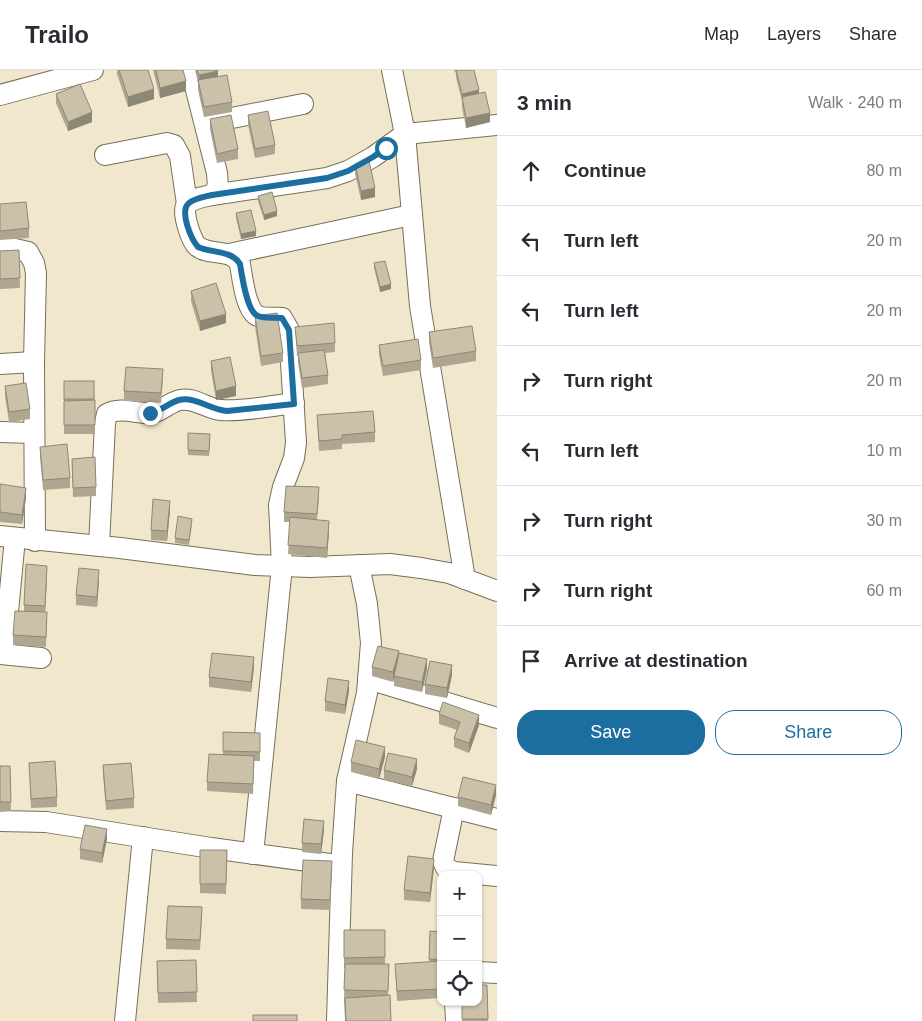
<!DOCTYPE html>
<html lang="en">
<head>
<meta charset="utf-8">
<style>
  body { margin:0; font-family:Arial,sans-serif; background:#f7f7f7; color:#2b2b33 }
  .controls { position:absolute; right:15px; bottom:15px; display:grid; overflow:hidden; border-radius:10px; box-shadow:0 1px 4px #0004 }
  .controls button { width:45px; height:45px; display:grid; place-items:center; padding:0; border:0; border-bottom:1px solid #e1e1e2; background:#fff; color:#2b2b33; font:25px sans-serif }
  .stop { position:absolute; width:15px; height:15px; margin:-11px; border:4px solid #1c6e9f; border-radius:50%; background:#fff }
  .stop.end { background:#1c6e9f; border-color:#fff; box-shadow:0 1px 5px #0008 }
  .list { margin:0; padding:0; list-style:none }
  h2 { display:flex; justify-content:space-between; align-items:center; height:65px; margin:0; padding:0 20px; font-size:21px }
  h2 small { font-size:16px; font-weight:400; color:#7c7c81 }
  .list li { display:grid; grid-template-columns:32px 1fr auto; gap:15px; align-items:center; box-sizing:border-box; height:70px; padding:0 20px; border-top:1px solid #e1e1e2 }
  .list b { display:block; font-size:19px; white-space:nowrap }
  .list em { font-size:16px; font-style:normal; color:#7c7c81 }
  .actions { display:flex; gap:10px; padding:15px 20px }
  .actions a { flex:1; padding:11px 0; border:1px solid #1c6e9f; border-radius:20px; text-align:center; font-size:18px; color:#1c6e9f }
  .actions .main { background:#1c6e9f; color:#fff }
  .icon { flex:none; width:28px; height:28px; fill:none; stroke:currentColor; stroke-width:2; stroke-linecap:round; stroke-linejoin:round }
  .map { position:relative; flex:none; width:497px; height:951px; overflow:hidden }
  header { display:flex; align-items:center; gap:30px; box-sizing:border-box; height:70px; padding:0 25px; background:#fff; border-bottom:1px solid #e1e1e2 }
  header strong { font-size:24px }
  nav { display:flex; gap:28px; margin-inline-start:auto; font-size:18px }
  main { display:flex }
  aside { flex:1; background:#fff }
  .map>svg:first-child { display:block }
</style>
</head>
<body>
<header>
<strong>Trailo</strong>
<nav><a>Map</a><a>Layers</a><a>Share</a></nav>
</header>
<main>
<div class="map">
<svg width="497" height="951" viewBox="0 0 497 951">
  <rect width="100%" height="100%" fill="#f0e7cd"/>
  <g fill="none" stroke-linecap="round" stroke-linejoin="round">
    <g stroke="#786f58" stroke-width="22">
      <g id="minor">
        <path d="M191 0 217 103 218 117 212 125C204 127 191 128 186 136 182 142 191 171 197 176 210 187 231 177 240 194 242 206 246 242 258 246 265 249 275 247 282 248L289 260 296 373 294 388 283 417 279 435 282 496 253 784"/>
        <polyline points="392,0 405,64 420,236 465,509"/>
        <polyline points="0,25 93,0"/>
        <polyline points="206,53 303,34"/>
        <polyline points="105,85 167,73 174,75 180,86 187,134"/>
        <polyline points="212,125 327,108 348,101 373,87 405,64 497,55"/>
        <polyline points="0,179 15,179 28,182 34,193 36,203 34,292 35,471"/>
        <polyline points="229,184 411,145"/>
        <polyline points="0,294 34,292"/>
        <polyline points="0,362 34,363"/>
        <polyline points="0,466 120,478 255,495 310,497 390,494 421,498 449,503 497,521"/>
        <path d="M99 476 105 353 107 344C120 337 134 343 148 343 161 343 169 332 180 330 195 327 207 339 221 340 240 342 273 336 294 333"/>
        <polyline points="0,584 41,588"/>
        <polyline points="4,584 15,468"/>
        <polyline points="368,609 497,648"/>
        <polyline points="347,711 497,749"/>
        <polyline points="454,738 443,791 446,798 454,802 497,806"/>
        <polyline points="0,751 46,752 211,778 330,794"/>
        <polyline points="478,902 497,903"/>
        <polyline points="455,932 456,951"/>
        <polyline points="125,951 143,767"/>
        <polyline points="337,951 342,783 347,711 367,623 371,573 367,534 359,495"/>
      </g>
    </g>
    <use href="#minor" stroke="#fff" stroke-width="20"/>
  </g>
  <g fill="#aea690">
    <polygon points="117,0 148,0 154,29 128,37 117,4"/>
    <polygon points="153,0 183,0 186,21 160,28"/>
    <polygon points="195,0 218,0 218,6 232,32 232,42 204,47 198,20 198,13"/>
    <polygon points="454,0 474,0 479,23 490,52 466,58 462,37 462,31 456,7 456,2 455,3"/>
    <polygon points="56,24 92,52 68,61 56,33"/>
    <polygon points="248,45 275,75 275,84 255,88 248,55"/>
    <polygon points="210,49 238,79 238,89 217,93 210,59"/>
    <polygon points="355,94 375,127 361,130 355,104"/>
    <polygon points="258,126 277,146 264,150 258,131"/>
    <polygon points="0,134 29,158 29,168 0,170"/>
    <polygon points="236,143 256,166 241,169 236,148"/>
    <polygon points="19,180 20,218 0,219 0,181"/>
    <polygon points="374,193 391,219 380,222 374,198"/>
    <polygon points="191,221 226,253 200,261 191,231"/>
    <polygon points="255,246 283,283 283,292 261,296 255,256"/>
    <polygon points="295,257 335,273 335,282 325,283 328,305 328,314 302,318 298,293 298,286 297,286"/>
    <polygon points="429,262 476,281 476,291 433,298 429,272"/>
    <polygon points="379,275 421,290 421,300 383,306 379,285"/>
    <polygon points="211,291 236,326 216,330 211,301"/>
    <polygon points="163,309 161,333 124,331 124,321"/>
    <polygon points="64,311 94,311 95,364 64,364"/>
    <polygon points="5,316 30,339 30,349 9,352 5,326"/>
    <polygon points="317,345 375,362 375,372 342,374 342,379 319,381"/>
    <polygon points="210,364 209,386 188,385 188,380"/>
    <polygon points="40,377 70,408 70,418 43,420 40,387"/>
    <polygon points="72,389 96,417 96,426 73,427"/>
    <polygon points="0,414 26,428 22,454 0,452"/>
    <polygon points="319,427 317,450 329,461 327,488 288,484 290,452 284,452 284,442"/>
    <polygon points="170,440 167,471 151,470 151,460"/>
    <polygon points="192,454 189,475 175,473 175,468"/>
    <polygon points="47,505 45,542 47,552 46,577 13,575 13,565 24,541 24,535"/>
    <polygon points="99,510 97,537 76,535 76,525"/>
    <polygon points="399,585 427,599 422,622 394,616 394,608 393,612 372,606 372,597"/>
    <polygon points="254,597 251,622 209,617 209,607"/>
    <polygon points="452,605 447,628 425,624 425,614"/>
    <polygon points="349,621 345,644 325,641 325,631"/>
    <polygon points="439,644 479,655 469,683 454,677 454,668 457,660 439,654"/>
    <polygon points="223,662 260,663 260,691 254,691 253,724 207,721 207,712 223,684"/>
    <polygon points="385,687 379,709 351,702 351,692"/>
    <polygon points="29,693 57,727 57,737 31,738"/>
    <polygon points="103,695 134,728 134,738 106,740 103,705"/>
    <polygon points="0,696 10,696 11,741 0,742"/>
    <polygon points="417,699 412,716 384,710 384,700"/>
    <polygon points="496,725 491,745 458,736 458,727"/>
    <polygon points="324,760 321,784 302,782 302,773"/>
    <polygon points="107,769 102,793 80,789 80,779"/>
    <polygon points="200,780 227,780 226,824 200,823"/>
    <polygon points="434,798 430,832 404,830 404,820"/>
    <polygon points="332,801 330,840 301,839 301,829"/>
    <polygon points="202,847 200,880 166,879 166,869"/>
    <polygon points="344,860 385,860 385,894 389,894 388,925 391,951 345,951 344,930 345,898 344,898"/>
    <polygon points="430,861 441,862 441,928 397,931 395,894 429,892"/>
    <polygon points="196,890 197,932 158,933 157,891"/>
    <polygon points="487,915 488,951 462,951 462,932"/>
  </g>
  <g fill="#8d8776">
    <polygon points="218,1 218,10 199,12 199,5"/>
    <polygon points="186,11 186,21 160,28 160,18"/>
    <polygon points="154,19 154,29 128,37 128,27"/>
    <polygon points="479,20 479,30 462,30 462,24"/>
    <polygon points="92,42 92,52 68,61 68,52"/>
    <polygon points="490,43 490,52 466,58 466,48"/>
    <polygon points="375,118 375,127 361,130 361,121"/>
    <polygon points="277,141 277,146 264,150 264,145"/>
    <polygon points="256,161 256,166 241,169 241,164"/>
    <polygon points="391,214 391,219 380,222 380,217"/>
    <polygon points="226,244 226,253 200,261 200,251"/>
    <polygon points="236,316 236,326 216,330 216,321"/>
    <polygon points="26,418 26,428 22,454 22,445"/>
    <polygon points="170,431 170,440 167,471 167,461"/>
    <polygon points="329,451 329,461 327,488 327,478"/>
    <polygon points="47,496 47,505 45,546 45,536"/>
    <polygon points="99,500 99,510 97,537 97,527"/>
    <polygon points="399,581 399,591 393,612 393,602"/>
    <polygon points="254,587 254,597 251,622 251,612"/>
    <polygon points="427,589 427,599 422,622 422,612"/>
    <polygon points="452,595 452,605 447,628 447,618"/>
    <polygon points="349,611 349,621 345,644 345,635"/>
    <polygon points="479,645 479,655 469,683 469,673"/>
    <polygon points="385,677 385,687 379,709 379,699"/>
    <polygon points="417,689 417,699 412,716 412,707"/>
    <polygon points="496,715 496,725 491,745 491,735"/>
    <polygon points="324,751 324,760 321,784 321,774"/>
    <polygon points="107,759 107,769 102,793 102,783"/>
    <polygon points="434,789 434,798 430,832 430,823"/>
  </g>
  <g fill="#cac1a8" stroke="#8d8776">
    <polygon points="119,0 148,0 154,19 128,27"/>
    <polygon points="156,0 183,0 186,11 160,18"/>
    <polygon points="197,0 218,0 218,1 199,5"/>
    <polygon points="456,0 474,0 479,20 462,24"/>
    <polygon points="227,5 232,32 204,37 198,10"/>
    <polygon points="80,14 92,42 68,52 56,24"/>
    <polygon points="485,22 490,43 466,48 462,27"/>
    <polygon points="268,41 275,75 255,79 248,45"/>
    <polygon points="231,45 238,79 217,84 210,49"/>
    <polygon points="369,91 375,118 361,121 355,94"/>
    <polygon points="272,122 277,141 264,145 258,126"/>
    <polygon points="26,132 29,158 0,161 0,134"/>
    <polygon points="251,140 256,161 241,164 236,143"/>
    <polygon points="19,180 20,208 0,209 0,181"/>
    <polygon points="385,191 391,214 380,217 374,193"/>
    <polygon points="216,213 226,244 200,251 191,221"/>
    <polygon points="277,243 283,283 261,286 255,246"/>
    <polygon points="334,253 335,273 297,276 295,257"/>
    <polygon points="472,256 476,281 433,288 429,262"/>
    <polygon points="418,269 421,290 383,296 379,275"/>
    <polygon points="324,280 328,305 302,308 298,283"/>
    <polygon points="230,287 236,316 216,321 211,291"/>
    <polygon points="126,297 163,299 161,323 124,321"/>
    <rect x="64" y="311" width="30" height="18"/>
    <polygon points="26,313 30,339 9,342 5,316"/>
    <polygon points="95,330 95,355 64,355 64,331"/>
    <polygon points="373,341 375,362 342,365 342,369 319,371 317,345"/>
    <polygon points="188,363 210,364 209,381 188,380"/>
    <polygon points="67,374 70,408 43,410 40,377"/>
    <polygon points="95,387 96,417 73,418 72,389"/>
    <polygon points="0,414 26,418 22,445 0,442"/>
    <polygon points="286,416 319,417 317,444 284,442"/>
    <polygon points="153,429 170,431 167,461 151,460"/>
    <polygon points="178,446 192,449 189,470 175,468"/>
    <polygon points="290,447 329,451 327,478 288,475"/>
    <polygon points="26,494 47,496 45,536 24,535"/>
    <polygon points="79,498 99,500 97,527 76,525"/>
    <polygon points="15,541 47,542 46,567 13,565"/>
    <polygon points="378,576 399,581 393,602 372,597"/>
    <polygon points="212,583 254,587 251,612 209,607"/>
    <polygon points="399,583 427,589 422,612 394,606"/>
    <polygon points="430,591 452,595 447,618 425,614"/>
    <polygon points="328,608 349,611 345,635 325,631"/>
    <polygon points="443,632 479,645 469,673 454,668 460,652 439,644"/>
    <polygon points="223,662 260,663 260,682 223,681"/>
    <polygon points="356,670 385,677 379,699 351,692"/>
    <polygon points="388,683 417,689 412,707 384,700"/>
    <polygon points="209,684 254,686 253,714 207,712"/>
    <polygon points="55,691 57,727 31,729 29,693"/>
    <polygon points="131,693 134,728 106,731 103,695"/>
    <polygon points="0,696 10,696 11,732 0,732"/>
    <polygon points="463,707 496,715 491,735 458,727"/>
    <polygon points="304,749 324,751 321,774 302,773"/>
    <polygon points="85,755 107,759 102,783 80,779"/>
    <polygon points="200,780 227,780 226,814 200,814"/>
    <polygon points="408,786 434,789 430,823 404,820"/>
    <polygon points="303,790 332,791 330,830 301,829"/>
    <polygon points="168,836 202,837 200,870 166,869"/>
    <polygon points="344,860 385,860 385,887 344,888"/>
    <polygon points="430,861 441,862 441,890 429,889"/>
    <polygon points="196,890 197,922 158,923 157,891"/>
    <polygon points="441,891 441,919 397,921 395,894"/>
    <polygon points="345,894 389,894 388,921 344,920"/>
    <polygon points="478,915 487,915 488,949 462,949 462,932 478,932"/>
    <polygon points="390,925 391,951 346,951 345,928"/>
    <rect x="253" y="945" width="44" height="6"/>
  </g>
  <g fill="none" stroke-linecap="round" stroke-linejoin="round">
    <path stroke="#1c6e9f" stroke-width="6" d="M150 343C162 341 170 332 179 330 195 326 211 340 227 341L294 334 289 260 282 248C275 247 265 249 258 246 247 242 242 206 240 194 232 180 211 183 198 177 191 169 179 141 189 133 195 128 204 127 212 125L327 108 348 101 373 87 386 78"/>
  </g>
</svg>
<div class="controls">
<button>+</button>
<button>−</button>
<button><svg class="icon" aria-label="locate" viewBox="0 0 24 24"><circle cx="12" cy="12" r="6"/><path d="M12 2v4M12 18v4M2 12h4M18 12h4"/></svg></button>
</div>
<div class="stop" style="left:386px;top:78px"></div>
<div class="stop end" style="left:150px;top:343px"></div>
</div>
<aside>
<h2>3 min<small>Walk · 240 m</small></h2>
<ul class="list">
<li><svg class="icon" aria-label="ahead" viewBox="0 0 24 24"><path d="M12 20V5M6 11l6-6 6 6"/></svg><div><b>Continue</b></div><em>80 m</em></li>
<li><svg class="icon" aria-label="left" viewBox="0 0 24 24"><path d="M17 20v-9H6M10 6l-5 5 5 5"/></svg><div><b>Turn left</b></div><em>20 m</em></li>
<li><svg class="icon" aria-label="left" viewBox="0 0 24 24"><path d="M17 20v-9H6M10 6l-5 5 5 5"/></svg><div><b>Turn left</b></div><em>20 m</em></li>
<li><svg class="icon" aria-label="right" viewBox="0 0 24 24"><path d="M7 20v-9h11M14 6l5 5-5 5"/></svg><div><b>Turn right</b></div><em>20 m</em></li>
<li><svg class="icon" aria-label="left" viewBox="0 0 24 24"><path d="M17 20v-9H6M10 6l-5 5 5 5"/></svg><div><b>Turn left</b></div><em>10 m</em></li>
<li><svg class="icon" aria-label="right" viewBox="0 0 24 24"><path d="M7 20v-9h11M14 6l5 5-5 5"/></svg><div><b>Turn right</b></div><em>30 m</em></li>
<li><svg class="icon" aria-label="right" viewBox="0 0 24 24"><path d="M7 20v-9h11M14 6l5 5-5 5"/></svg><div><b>Turn right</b></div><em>60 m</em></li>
<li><svg class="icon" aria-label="arrive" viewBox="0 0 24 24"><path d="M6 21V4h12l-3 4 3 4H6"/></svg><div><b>Arrive at destination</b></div></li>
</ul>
<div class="actions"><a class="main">Save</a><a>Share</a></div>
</aside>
</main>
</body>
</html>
